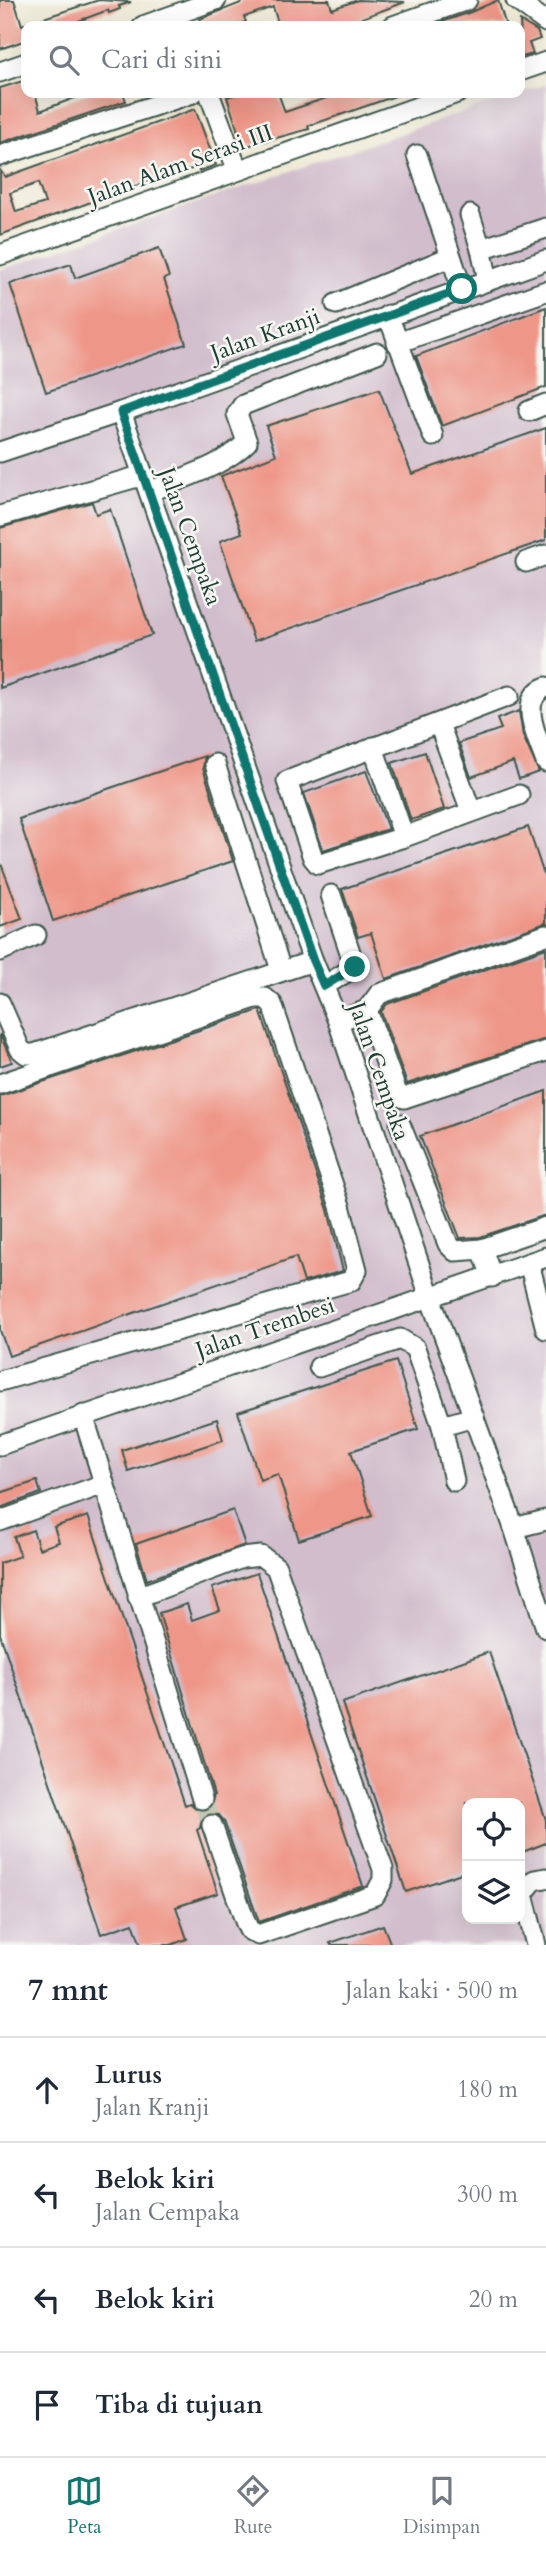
<!DOCTYPE html>
<html lang="id">
<head>
<meta charset="utf-8">
<style>
  body { margin:0; font-family:Cardo,serif; background:#f6f6f7; color:#1f2937 }
  .controls { position:absolute; right:21px; bottom:21px; display:grid; overflow:hidden; border-radius:14px; box-shadow:0 7px 28px #0002 }
  .controls button { width:63px; height:63px; display:grid; place-items:center; padding:0; border:0; border-bottom:2px solid #e0e1e3; background:#fff; color:#1f2937; font:35px sans-serif }
  .stop { position:absolute; width:21px; height:21px; margin:-16px; border:5px solid #0f766e; border-radius:50%; background:#fff }
  .stop.end { background:#0f766e; border-color:#fff; box-shadow:0 2px 7px #0008 }
  .list { margin:0; padding:0; list-style:none }
  h2 { display:flex; justify-content:space-between; align-items:center; height:91px; margin:0; padding:0 28px; font-size:30px }
  h2 small { font-size:23px; font-weight:400; color:#747a83 }
  .list li { display:grid; grid-template-columns:46px 1fr auto; gap:21px; align-items:center; box-sizing:border-box; height:105px; padding:0 28px; border-top:2px solid #e0e1e3 }
  .list b { display:block; font-size:26px; white-space:nowrap }
  .list p { margin:0; font-size:23px; white-space:nowrap; color:#747a83 }
  .list em { font-size:23px; font-style:normal; color:#747a83 }
  .icon { flex:none; width:38px; height:38px; fill:none; stroke:currentColor; stroke-width:2; stroke-linecap:round; stroke-linejoin:round }
  .map { position:relative; flex:none; width:546px; height:1945px; overflow:hidden }
  .search { position:absolute; background:#fff; box-shadow:0 7px 28px #0002; left:21px; right:21px; top:21px; height:77px; display:flex; align-items:center; gap:18px; box-sizing:border-box; padding:0 24px; border-radius:14px; color:#747a83; font-size:26px }
  .sheet { height:511px; background:#fff }
  nav { display:flex; justify-content:space-around; align-items:center; box-sizing:border-box; height:98px; border-top:2px solid #e0e1e3; background:#fff; font-size:19px; color:#747a83 }
  nav a { display:grid; justify-items:center; gap:4px }
  nav .on { color:#0f766e }
  .map>svg:first-child { display:block }
</style>
</head>
<body>
<div class="map">
<svg width="546" height="1945" viewBox="0 0 546 1945">
  <rect width="100%" height="100%" fill="#f6f6f2"/>
  <filter id="ink" filterUnits="userSpaceOnUse"><feTurbulence type="fractalNoise" baseFrequency=".0143" numOctaves="2"/><feDisplacementMap in="SourceGraphic" scale="14" xChannelSelector="R" yChannelSelector="G"/><feConvolveMatrix kernelMatrix="1 2 1 2 8 2 1 2 1" color-interpolation-filters="sRGB"/></filter>
  <filter id="wash" filterUnits="userSpaceOnUse"><feTurbulence type="fractalNoise" baseFrequency=".00686" numOctaves="4" result="noise"/><feDisplacementMap in="SourceGraphic" scale="28" xChannelSelector="R" yChannelSelector="G"/><feGaussianBlur stdDeviation="1.57" result="paint"/><feColorMatrix in="noise" values="0 0 0 0 0 0 0 0 0 0 0 0 0 0 0 0 0 1.4 0 .05"/><feComposite in="paint" operator="in"/></filter>
  <g filter="url(#wash)">
    <rect width="100%" height="100%" fill="#efead6"/>
    <path fill="#d1bdcc" fill-rule="evenodd" d="M546 84V1945H0V270ZM467 1803H520V1919H467Z"/>
    <g id="blocks">
      <g fill="#ee9687" fill-rule="evenodd">
        <polygon points="0,0 14,0 22,25 99,0 131,2 119,6 120,9 109,13 108,10 65,26 26,25 26,40 0,49"/>
        <polygon points="240,0 329,0 332,9 358,0 405,2 362,18 363,20 337,26 279,26 273,7 244,17 246,22 233,26 202,26 200,19 241,3"/>
        <polygon points="498,0 506,26 430,26 471,12"/>
        <polygon points="520,21 537,31 540,39 529,43 533,54 522,57"/>
        <polygon points="26,80 26,93 35,93 40,111 88,93 123,93 126,101 0,143 0,88"/>
        <polygon points="241,93 278,93 285,112 341,93 398,95 308,126 309,129 243,147 227,97"/>
        <path d="M195 109 216 165 199 171 197 167 172 176 171 173 0 235V170L5 177ZM38 183 45 203 16 212 10 193Z"/>
        <polygon points="159,248 169,277 164,279 186,344 46,392 10,284 71,264 75,278"/>
        <polygon points="546,307 546,387 442,426 416,356"/>
        <polygon points="379,389 412,474 546,428 546,540 254,641 220,541 242,533 221,476 276,455 266,426"/>
        <polygon points="92,502 96,514 110,509 152,635 0,688 0,528"/>
        <polygon points="519,711 523,736 539,772 519,779 513,762 471,777 459,743 501,729 497,719"/>
        <polygon points="425,752 444,809 411,820 392,763"/>
        <polygon points="205,756 203,768 233,861 53,921 19,819"/>
        <polygon points="366,771 388,829 323,850 304,793"/>
        <polygon points="528,827 546,881 546,923 386,979 371,933 358,937 342,889"/>
        <polygon points="0,861 22,919 0,927"/>
        <polygon points="546,948 546,1039 407,1084 381,1012 387,1004"/>
        <polygon points="260,1010 328,1210 343,1271 304,1282 296,1257 9,1356 0,1330 0,1096"/>
        <polygon points="0,1034 12,1062 0,1066"/>
        <polygon points="546,1091 546,1215 480,1237 460,1238 420,1136"/>
        <polygon points="396,1361 418,1429 351,1451 372,1516 299,1540 278,1474 260,1480 238,1412"/>
        <polygon points="217,1419 223,1440 128,1471 122,1450"/>
        <polygon points="37,1481 41,1493 0,1508 0,1493"/>
        <polygon points="233,1510 245,1545 147,1580 136,1544"/>
        <polygon points="88,1516 185,1805 190,1803 199,1811 210,1808 214,1795 159,1613 187,1604 192,1620 220,1610 212,1588 257,1573 363,1886 259,1922 224,1821 219,1815 209,1813 202,1818 200,1828 197,1830 218,1893 176,1907 187,1939 171,1945 141,1945 133,1923 101,1934 0,1634 0,1563 20,1556 14,1537 33,1530 39,1549 59,1542 54,1527"/>
        <polygon points="489,1652 546,1820 546,1843 520,1853 520,1803 467,1803 467,1871 406,1892 342,1703"/>
        <polygon points="383,1925 391,1945 331,1945 330,1943"/>
      </g>
    </g>
  </g>
  <g filter="url(#ink)">
    <use href="#blocks" fill-opacity="0" stroke="#3e574c" stroke-width="2"/>
    <g fill="none" stroke-linecap="round" stroke-linejoin="round">
      <polyline stroke="#c5c7b6" stroke-width="19" stroke-dasharray="19 10" stroke-linecap="butt" points="202,1799 212,1825"/>
      <g stroke="#3e574c" stroke-width="23">
        <g id="minor">
          <polyline points="516,0 546,22"/>
          <polyline points="143,26 216,0"/>
          <polyline points="393,26 467,0"/>
          <polyline points="520,71 546,62"/>
          <polyline points="0,72 26,63"/>
          <polyline points="209,93 237,169"/>
          <polyline points="417,155 462,289"/>
          <polyline points="0,156 193,93"/>
          <polyline points="470,215 481,249"/>
          <polyline points="0,255 457,93"/>
          <polyline points="488,280 481,249 546,228"/>
          <polyline points="336,304 450,257"/>
          <polyline points="388,315 433,436"/>
          <polyline points="397,343 546,291"/>
          <polyline points="529,411 546,404"/>
          <polyline points="121,412 313,961 338,1021 430,1297 514,1528 546,1628"/>
          <polyline points="0,452 121,412 546,260"/>
          <path d="M150 492C182 477 221 468 247 442L237 414 243 405 377 353"/>
          <polyline points="0,516 144,475"/>
          <polyline points="526,562 546,555"/>
          <path d="M546 687C516 699 539 741 546 762"/>
          <polyline points="509,696 287,781 313,858 318,864 404,837 519,795"/>
          <polyline points="439,724 471,811"/>
          <polyline points="373,747 404,837"/>
          <polyline points="215,764 281,970"/>
          <polyline points="0,951 36,935"/>
          <polyline points="324,986 355,967 331,895"/>
          <polyline points="0,1003 20,1049 26,1054 34,1054 313,961"/>
          <polyline points="367,1010 379,994 546,935"/>
          <polyline points="338,1021 367,1010 397,1093 404,1098 546,1051"/>
          <polyline points="0,1084 255,998 265,998 272,1004 340,1206 357,1270 351,1281 0,1381"/>
          <polyline points="400,1124 448,1244 455,1251 482,1249 492,1277"/>
          <polyline points="482,1249 546,1227"/>
          <polyline points="529,1263 546,1329"/>
          <polyline points="319,1367 400,1339 415,1348 442,1426 474,1417"/>
          <polyline points="83,1415 202,1799"/>
          <polyline points="442,1426 454,1481"/>
          <polyline points="0,1445 546,1257"/>
          <polyline points="0,1521 104,1484"/>
          <polyline points="514,1528 546,1520"/>
          <polyline points="138,1597 242,1558 261,1556 276,1567 383,1869 383,1880 375,1895 258,1935 249,1930 245,1921 212,1825"/>
          <polyline points="536,1945 523,1894 534,1880 546,1878"/>
        </g>
      </g>
      <use href="#minor" stroke="#fff" stroke-width="19"/>
    </g>
  </g>
  <g fill="none" stroke-linecap="round" stroke-linejoin="round" filter="url(#ink)">
    <polyline stroke="#0f766e" stroke-width="9" points="355,967 324,986 313,961 121,412 462,289"/>
  </g>
  <g text-anchor="middle" stroke-width="5" stroke-linejoin="round" paint-order="stroke">
    <g font-size="23" fill="#1f3d34" stroke="#f6f6f2">
      <text transform="translate(180 164) rotate(-20)" y="8">Jalan Alam Serasi III</text>
      <text transform="translate(265 334) rotate(-20)" y="8">Jalan Kranji</text>
      <text transform="translate(191 536) rotate(70)" y="8">Jalan Cempaka</text>
      <text transform="translate(380 1071) rotate(71)" y="8">Jalan Cempaka</text>
      <text transform="translate(265 1327) rotate(-19)" y="8">Jalan Trembesi</text>
    </g>
  </g>
</svg>
<div class="controls">
<button><svg class="icon" aria-label="locate" viewBox="0 0 24 24"><circle cx="12" cy="12" r="6"/><path d="M12 2v4M12 18v4M2 12h4M18 12h4"/></svg></button>
<button><svg class="icon" aria-label="layers" viewBox="0 0 24 24"><path d="M12 4l9 5-9 5-9-5zM3 14l9 5 9-5"/></svg></button>
</div>
<div class="stop" style="left:462px;top:289px"></div>
<div class="stop end" style="left:355px;top:967px"></div>
<div class="search"><svg class="icon" aria-label="search" viewBox="0 0 24 24"><circle cx="10" cy="10" r="6"/><path d="M15 15l6 6"/></svg>Cari di sini</div>
</div>
<section class="sheet">
<h2>7 mnt<small>Jalan kaki · 500 m</small></h2>
<ul class="list">
<li><svg class="icon" aria-label="ahead" viewBox="0 0 24 24"><path d="M12 20V5M6 11l6-6 6 6"/></svg><div><b>Lurus</b><p>Jalan Kranji</p></div><em>180 m</em></li>
<li><svg class="icon" aria-label="left" viewBox="0 0 24 24"><path d="M17 20v-9H6M10 6l-5 5 5 5"/></svg><div><b>Belok kiri</b><p>Jalan Cempaka</p></div><em>300 m</em></li>
<li><svg class="icon" aria-label="left" viewBox="0 0 24 24"><path d="M17 20v-9H6M10 6l-5 5 5 5"/></svg><div><b>Belok kiri</b></div><em>20 m</em></li>
<li><svg class="icon" aria-label="arrive" viewBox="0 0 24 24"><path d="M6 21V4h12l-3 4 3 4H6"/></svg><div><b>Tiba di tujuan</b></div></li>
</ul>
</section>
<nav>
<a class="on"><svg class="icon" aria-label="map" viewBox="0 0 24 24"><path d="M3 6l6-2 6 2 6-2v14l-6 2-6-2-6 2zM9 4v14M15 6v14"/></svg>Peta</a>
<a><svg class="icon" aria-label="directions" viewBox="0 0 24 24"><path d="M12 3l9 9-9 9-9-9zM9 14v-3h6M13 9l2 2-2 2"/></svg>Rute</a>
<a><svg class="icon" aria-label="saved" viewBox="0 0 24 24"><path d="M7 4h10v16l-5-4-5 4z"/></svg>Disimpan</a>
</nav>
</body>
</html>
